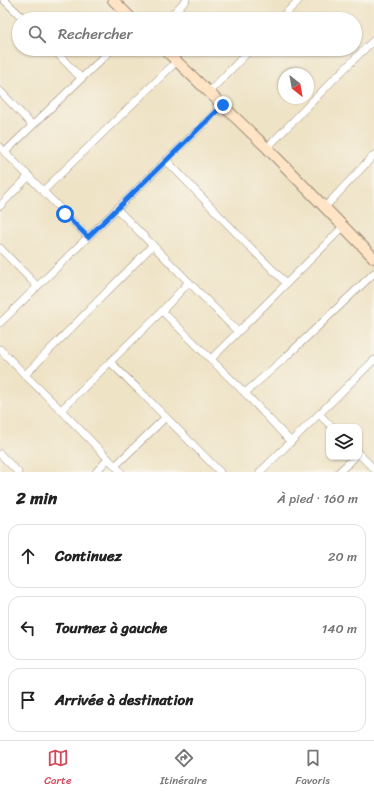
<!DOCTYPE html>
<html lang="fr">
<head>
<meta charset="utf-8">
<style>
  body { margin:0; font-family:Sriracha,sans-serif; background:#f2f2f2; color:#222 }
  .controls { position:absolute; right:12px; bottom:12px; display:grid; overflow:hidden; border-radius:8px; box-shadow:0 1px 3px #0004 }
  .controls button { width:36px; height:36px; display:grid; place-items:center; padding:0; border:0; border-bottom:1px solid #e0e0e0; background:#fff; color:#222; font:20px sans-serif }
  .compass { position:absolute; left:278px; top:68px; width:36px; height:36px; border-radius:50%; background:#fff; box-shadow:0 1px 3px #0004; rotate:149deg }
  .stop { position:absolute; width:12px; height:12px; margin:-9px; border:3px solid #1a73e8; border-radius:50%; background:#fff }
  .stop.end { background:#1a73e8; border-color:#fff; box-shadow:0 1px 4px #0008 }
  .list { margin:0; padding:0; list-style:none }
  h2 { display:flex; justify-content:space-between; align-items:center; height:52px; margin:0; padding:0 16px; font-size:17px }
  h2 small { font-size:13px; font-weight:400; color:#767676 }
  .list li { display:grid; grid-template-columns:26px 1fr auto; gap:12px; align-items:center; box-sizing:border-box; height:64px; margin:0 8px 8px; padding:0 8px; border:1px solid #e0e0e0; border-radius:12px }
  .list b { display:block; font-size:15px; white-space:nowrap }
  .list em { font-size:13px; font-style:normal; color:#767676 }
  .icon { flex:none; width:22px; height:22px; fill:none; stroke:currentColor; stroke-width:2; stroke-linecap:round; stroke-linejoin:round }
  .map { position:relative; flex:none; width:374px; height:472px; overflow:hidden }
  .search { position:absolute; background:#fff; box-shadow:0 1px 3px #0004; left:12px; right:12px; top:12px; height:44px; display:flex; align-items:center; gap:10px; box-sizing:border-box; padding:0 14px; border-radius:22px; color:#767676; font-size:15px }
  .sheet { height:268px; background:#fff }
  nav { display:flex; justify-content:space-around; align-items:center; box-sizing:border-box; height:56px; border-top:1px solid #e0e0e0; background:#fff; font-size:11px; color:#767676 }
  nav a { display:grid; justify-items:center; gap:2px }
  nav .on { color:#d1495b }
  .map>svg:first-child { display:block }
</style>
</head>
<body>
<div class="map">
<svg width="374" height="472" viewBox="0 0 374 472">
  <rect width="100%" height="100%" fill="#f7f3e8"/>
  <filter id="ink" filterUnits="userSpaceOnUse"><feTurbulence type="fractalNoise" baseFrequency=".025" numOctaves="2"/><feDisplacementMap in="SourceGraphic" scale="8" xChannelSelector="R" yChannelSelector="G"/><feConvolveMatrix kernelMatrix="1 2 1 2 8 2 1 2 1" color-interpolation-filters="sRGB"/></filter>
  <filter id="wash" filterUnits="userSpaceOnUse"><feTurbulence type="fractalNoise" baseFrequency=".012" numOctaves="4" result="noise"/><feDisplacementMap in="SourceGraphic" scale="16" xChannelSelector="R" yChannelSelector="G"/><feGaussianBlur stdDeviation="0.9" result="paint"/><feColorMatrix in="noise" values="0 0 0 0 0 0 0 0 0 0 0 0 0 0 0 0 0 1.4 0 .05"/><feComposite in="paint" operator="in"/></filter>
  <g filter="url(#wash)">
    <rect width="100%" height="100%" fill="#efe3c6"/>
  </g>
  <g filter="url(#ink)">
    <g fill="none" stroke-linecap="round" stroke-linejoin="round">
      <g stroke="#958672" stroke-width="8">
        <g id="street">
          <polyline points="4,0 24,19"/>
          <polyline points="168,19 186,0"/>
          <polyline points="280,19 299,0"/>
          <polyline points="53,49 81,78"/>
          <polyline points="0,91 32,125"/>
          <polyline points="209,92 251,49"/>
          <polyline points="0,147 88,237"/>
          <polyline points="267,148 333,80 374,40"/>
          <polyline points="5,152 112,49"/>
          <polyline points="166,160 242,239 286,283"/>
          <polyline points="43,191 176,62"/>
          <polyline points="0,206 29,176"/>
          <polyline points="325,207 374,155"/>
          <polyline points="117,209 237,331"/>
          <polyline points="0,248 37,286"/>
          <polyline points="162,311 245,393 291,442"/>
          <polyline points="0,323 223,105"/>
          <polyline points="0,349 25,375 61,410 121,472"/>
          <polyline points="211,359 344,226"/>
          <polyline points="110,362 139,390 220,472"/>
          <polyline points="25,375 153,245"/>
          <polyline points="245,393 287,356 374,273"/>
          <polyline points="61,410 162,311 189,282"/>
          <polyline points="319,414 332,427"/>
          <polyline points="0,454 18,472"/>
          <polyline points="359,454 374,469"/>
          <polyline points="115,466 166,417"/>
          <polyline points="96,472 108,459"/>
          <polyline points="260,472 374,360"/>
          <polyline points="339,472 355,457"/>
        </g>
      </g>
      <g stroke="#958672" stroke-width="12">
        <g id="secondary">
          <polyline points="113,0 132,19"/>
          <polyline points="164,49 267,148 374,258"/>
        </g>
      </g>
      <use href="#street" stroke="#fff" stroke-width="7"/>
      <use href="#secondary" stroke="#ffe4c6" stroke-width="10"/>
    </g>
  </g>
  <g fill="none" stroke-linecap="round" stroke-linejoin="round" filter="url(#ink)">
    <polyline stroke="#1a73e8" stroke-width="5" points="65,214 88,237 223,105"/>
  </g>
</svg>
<div class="controls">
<button><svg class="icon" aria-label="layers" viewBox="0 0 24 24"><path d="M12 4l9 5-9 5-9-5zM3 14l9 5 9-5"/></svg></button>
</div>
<svg class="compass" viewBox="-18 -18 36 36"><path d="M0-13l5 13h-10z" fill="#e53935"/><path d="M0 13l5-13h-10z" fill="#767676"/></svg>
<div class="stop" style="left:65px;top:214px"></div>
<div class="stop end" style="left:223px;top:105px"></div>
<div class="search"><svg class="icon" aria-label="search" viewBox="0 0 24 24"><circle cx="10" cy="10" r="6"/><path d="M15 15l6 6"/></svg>Rechercher</div>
</div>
<section class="sheet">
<h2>2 min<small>À pied · 160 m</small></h2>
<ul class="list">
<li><svg class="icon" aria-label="ahead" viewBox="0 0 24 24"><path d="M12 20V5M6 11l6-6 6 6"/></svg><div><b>Continuez</b></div><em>20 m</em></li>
<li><svg class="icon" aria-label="left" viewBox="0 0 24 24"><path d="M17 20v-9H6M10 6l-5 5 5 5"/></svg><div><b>Tournez à gauche</b></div><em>140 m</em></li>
<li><svg class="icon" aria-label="arrive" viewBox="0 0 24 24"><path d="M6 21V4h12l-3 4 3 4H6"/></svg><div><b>Arrivée à destination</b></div></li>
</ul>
</section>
<nav>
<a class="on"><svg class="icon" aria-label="map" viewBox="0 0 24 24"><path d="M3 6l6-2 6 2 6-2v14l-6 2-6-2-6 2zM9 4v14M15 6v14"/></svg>Carte</a>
<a><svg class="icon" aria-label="directions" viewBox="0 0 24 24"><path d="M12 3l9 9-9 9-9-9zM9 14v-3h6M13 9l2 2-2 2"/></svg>Itinéraire</a>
<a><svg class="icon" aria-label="saved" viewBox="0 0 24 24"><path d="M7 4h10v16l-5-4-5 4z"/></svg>Favoris</a>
</nav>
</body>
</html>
